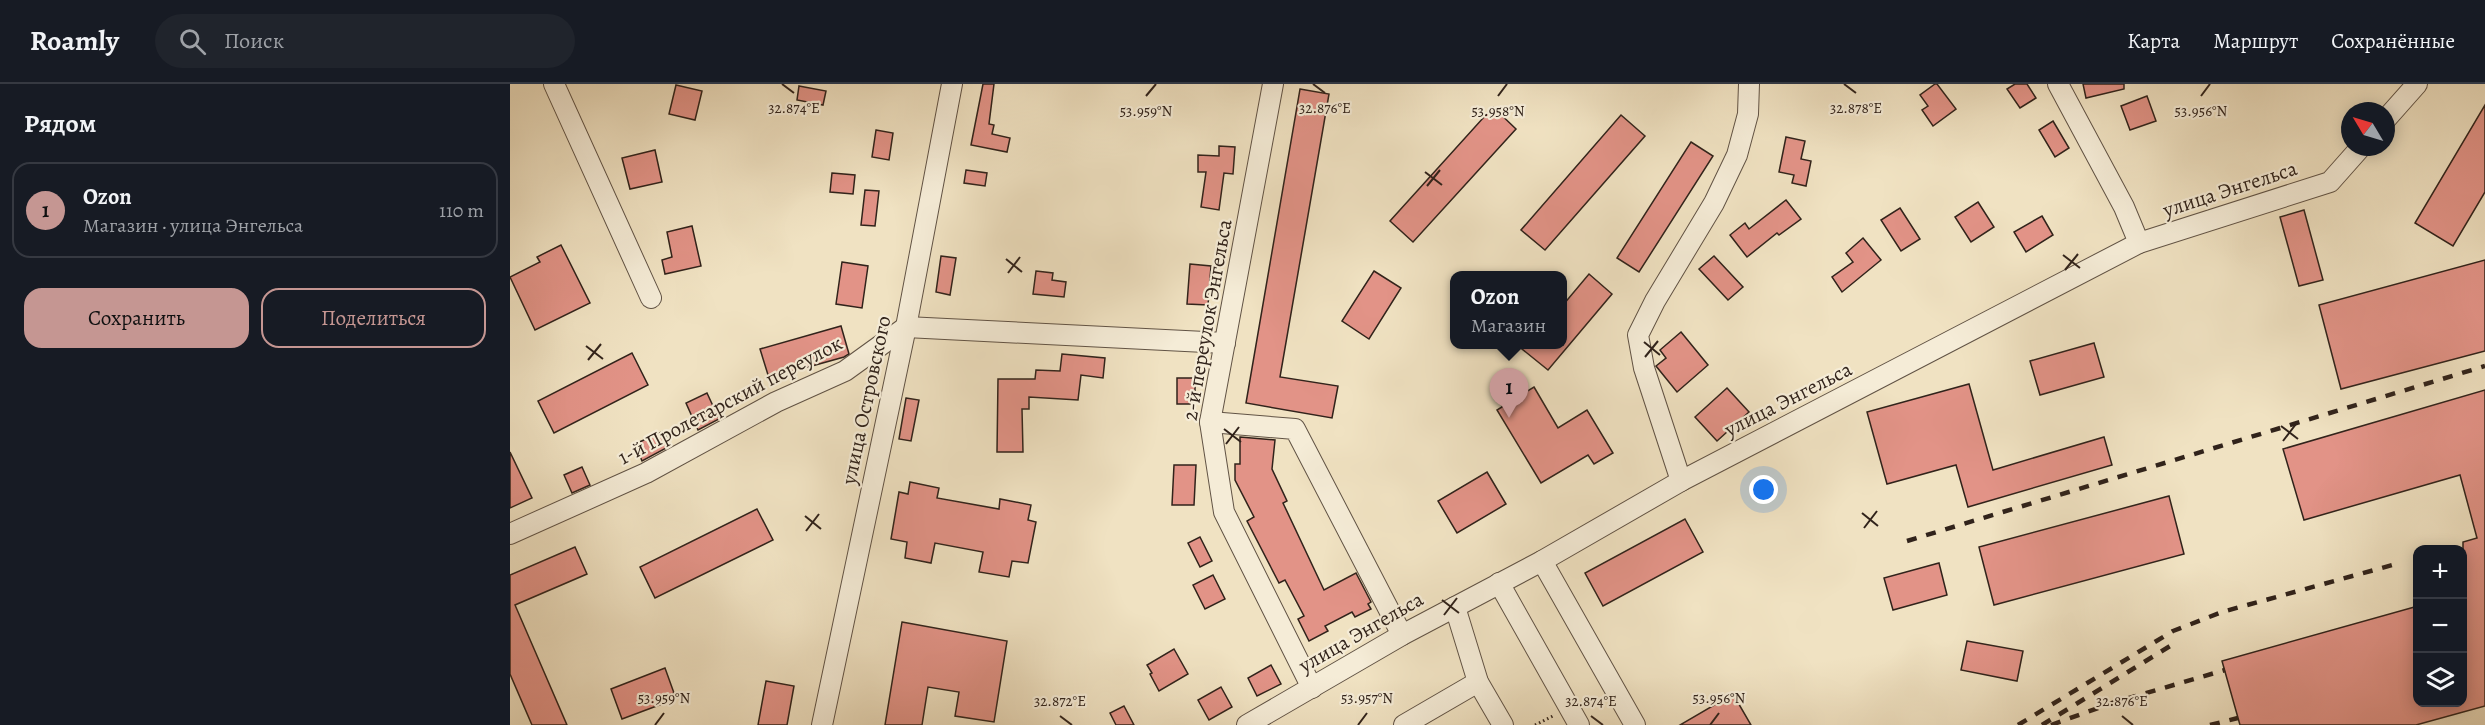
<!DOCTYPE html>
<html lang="ru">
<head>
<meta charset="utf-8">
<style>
  body { margin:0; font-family:Alegreya,serif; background:#20242c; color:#f1f3f6 }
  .controls { position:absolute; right:18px; bottom:18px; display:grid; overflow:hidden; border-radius:12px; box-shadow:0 3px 15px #0003 }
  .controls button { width:54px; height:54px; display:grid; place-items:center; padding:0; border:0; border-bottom:2px solid #363941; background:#171b24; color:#f1f3f6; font:30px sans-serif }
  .compass { position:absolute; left:1831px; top:18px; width:54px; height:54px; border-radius:50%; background:#171b24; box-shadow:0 3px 15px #0003; rotate:308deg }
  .you { position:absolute; left:1254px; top:406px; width:21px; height:21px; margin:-15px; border:4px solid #fff; border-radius:50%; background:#1a73e8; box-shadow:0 0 0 9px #1a73e833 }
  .badge { display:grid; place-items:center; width:39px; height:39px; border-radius:50%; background:#c59692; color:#111; font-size:20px; font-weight:700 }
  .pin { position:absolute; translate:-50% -50px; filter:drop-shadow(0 2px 3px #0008) }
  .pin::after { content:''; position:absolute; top:32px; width:21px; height:18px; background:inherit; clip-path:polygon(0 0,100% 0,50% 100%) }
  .popup { position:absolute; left:940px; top:187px; width:117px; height:78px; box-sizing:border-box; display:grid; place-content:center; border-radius:12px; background:#171b24; filter:drop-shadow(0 2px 4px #0005); font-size:20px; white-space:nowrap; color:#9ea1a6 }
  .popup b { font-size:22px; color:#f1f3f6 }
  .popup::after { content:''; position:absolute; left:50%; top:100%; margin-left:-12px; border:12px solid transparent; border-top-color:#171b24 }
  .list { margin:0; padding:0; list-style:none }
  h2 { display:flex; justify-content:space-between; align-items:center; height:78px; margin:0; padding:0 24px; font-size:26px }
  h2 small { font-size:20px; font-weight:400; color:#9ea1a6 }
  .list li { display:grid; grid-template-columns:39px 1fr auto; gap:18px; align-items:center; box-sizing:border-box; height:96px; margin:0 12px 12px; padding:0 12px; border:2px solid #363941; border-radius:18px }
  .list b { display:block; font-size:22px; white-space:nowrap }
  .list p { margin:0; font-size:20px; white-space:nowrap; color:#9ea1a6 }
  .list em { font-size:20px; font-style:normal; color:#9ea1a6 }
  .actions { display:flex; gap:12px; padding:18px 24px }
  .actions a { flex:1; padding:14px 0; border:2px solid #c59692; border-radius:18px; text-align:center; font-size:21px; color:#c59692 }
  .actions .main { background:#c59692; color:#111 }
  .icon { flex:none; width:33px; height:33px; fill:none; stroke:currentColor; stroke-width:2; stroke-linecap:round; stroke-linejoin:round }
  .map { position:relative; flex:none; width:1975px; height:641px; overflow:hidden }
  header { display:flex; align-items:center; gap:36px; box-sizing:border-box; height:84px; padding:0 30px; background:#171b24; border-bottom:2px solid #363941 }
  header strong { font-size:28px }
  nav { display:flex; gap:33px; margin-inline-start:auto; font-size:21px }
  .search { width:420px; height:54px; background:#20242c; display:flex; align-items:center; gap:15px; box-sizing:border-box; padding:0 21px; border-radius:33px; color:#9ea1a6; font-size:22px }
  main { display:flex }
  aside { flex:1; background:#171b24 }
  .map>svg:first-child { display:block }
</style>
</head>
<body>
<header>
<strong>Roamly</strong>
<div class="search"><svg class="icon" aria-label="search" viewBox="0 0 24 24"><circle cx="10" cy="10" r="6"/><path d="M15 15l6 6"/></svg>Поиск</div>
<nav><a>Карта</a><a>Маршрут</a><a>Сохранённые</a></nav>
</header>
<main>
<aside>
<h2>Рядом<small></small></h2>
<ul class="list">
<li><span class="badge">1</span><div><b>Ozon</b><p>Магазин · улица Энгельса</p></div><em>110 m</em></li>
</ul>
<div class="actions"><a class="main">Сохранить</a><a>Поделиться</a></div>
</aside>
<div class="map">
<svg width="1975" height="641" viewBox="0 0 1975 641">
  <rect width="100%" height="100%" fill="#f0e2c2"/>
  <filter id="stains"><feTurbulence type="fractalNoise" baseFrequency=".00333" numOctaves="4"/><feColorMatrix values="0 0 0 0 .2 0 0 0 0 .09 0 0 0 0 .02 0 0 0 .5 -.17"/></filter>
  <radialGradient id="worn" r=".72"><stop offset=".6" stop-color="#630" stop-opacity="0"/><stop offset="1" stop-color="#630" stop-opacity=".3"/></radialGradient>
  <g fill="#e29387" stroke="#31231b" stroke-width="1.5">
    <polygon points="473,0 484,0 479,40 484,41 482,50 500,54 497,68 461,61"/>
    <polygon points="1425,0 1427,0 1446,25 1423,42 1412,26 1418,22 1410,11"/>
    <polygon points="1505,0 1517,0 1526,14 1510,24 1497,5"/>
    <polygon points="1573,0 1614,0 1614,5 1576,14"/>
    <polygon points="166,1 192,7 185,36 159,30"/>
    <polygon points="289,2 316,7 313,21 287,16"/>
    <polygon points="790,5 819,10 770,293 828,302 822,334 736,319"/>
    <polygon points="1637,12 1646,37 1620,46 1611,22"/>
    <polygon points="1975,21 1975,108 1943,162 1905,139"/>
    <polygon points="983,23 1006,45 903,158 880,137"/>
    <polygon points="1111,31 1135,52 1035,166 1011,146"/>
    <polygon points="1543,37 1559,64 1545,73 1529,46"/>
    <polygon points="366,46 383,49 379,76 362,73"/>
    <polygon points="1276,53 1295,57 1291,75 1301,77 1296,102 1282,99 1284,91 1269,88"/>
    <polygon points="1181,58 1203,72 1129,188 1107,174"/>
    <polygon points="709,62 725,63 723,90 714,89 709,126 691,123 696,88 688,88 688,71 709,72"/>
    <polygon points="145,66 152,98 120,105 112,74"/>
    <polygon points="456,86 477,89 475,102 454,99"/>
    <polygon points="322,89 345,91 343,110 320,108"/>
    <polygon points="355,106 369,107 365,142 351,141"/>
    <polygon points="1276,116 1291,135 1269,151 1267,149 1237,173 1220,151 1235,139 1239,145"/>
    <polygon points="1468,118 1484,143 1461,158 1445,133"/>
    <polygon points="1390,124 1410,155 1391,167 1371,136"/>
    <polygon points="1794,126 1813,196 1789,202 1770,133"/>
    <polygon points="1532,132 1543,151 1516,168 1504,148"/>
    <polygon points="182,142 191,182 155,190 152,176 162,173 157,148"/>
    <polygon points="1353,154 1371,176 1332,208 1322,193 1343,178 1336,169"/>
    <polygon points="51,161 80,219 25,246 0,193 30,178 27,173"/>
    <polygon points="431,172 446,174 440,211 426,208"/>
    <polygon points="1204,172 1233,203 1218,216 1189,185"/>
    <polygon points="1975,176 1975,267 1831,305 1809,221"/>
    <polygon points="332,178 358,182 352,224 326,220"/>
    <polygon points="680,180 701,182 698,221 677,220"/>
    <polygon points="526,187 543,189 542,196 556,198 554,213 523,210"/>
    <polygon points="864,187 891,204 859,255 832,237"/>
    <polygon points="1079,190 1102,210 1038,286 1007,261 1053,261 1053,221"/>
    <polygon points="331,242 339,270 334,273 259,294 250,265"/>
    <polygon points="1171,248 1198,281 1167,308 1146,282 1156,274 1150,266"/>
    <polygon points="1584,259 1594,293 1530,311 1520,277"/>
    <polygon points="122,269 138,301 44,349 28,317"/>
    <polygon points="552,270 595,274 593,294 571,291 568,316 519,313 519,325 512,325 513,368 487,368 488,295 525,295 526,286 550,287"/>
    <rect x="667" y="294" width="18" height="26"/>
    <polygon points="1459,300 1483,386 1594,353 1602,381 1458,423 1446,381 1377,400 1357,328"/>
    <polygon points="1024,303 1048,344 1077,326 1103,369 1084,380 1078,371 1031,399 987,326"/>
    <polygon points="1217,304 1239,328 1207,357 1185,333"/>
    <polygon points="1975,306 1975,622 1906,641 1730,641 1712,577 1908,522 1908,618 1953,618 1953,458 1967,454 1950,391 1794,436 1773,365"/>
    <polygon points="197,309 209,335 188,346 176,319"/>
    <polygon points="396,314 409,316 401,357 389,355"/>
    <polygon points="154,347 160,362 132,377 125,360"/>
    <polygon points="730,353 765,356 762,385 777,417 773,419 814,506 846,489 861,518 858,520 861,525 845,533 842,528 815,542 818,547 799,557 788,535 794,532 775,496 769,499 737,437 744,433 725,396 725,380 730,380"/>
    <polygon points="0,368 22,414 0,424"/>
    <polygon points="664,381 686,381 684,421 662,421"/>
    <polygon points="72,383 80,401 62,409 54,391"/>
    <polygon points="977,388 996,420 947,449 928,417"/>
    <polygon points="400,398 429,404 427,414 489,425 490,415 521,421 518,436 526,438 518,479 502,477 499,493 469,488 473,468 425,459 421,479 395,474 397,458 381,455 389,408 398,410"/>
    <polygon points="1659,412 1674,470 1484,521 1469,463"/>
    <polygon points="247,425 263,456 145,514 130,483"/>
    <polygon points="1175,435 1193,468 1093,522 1075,489"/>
    <polygon points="690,453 702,477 690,483 678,459"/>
    <polygon points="65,463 77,490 5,521 57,641 22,641 0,590 0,491"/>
    <polygon points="1429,479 1437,511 1383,526 1374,494"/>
    <polygon points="703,491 715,515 695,525 683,501"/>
    <polygon points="392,538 497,557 484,638 445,632 449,608 418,603 412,641 375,641"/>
    <polygon points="1457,557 1513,567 1507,597 1451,586"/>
    <polygon points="664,565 678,590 649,607 640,590 642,589 637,581"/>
    <polygon points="761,581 771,600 747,612 738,594"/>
    <polygon points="155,584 164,609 150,614 152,620 112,635 101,605"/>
    <polygon points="256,597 284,602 277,641 248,641"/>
    <polygon points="711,603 722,623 699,636 688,616"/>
    <polygon points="1223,610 1241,641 1170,641"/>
    <polygon points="614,622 624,641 606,641 600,629"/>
  </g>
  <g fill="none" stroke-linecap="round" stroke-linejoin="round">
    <g stroke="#615345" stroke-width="22">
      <g id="minor">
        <polyline points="44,0 141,214"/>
        <polyline points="763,0 700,338 714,428 802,604"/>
        <polyline points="1548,0 1614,123 1629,159"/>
        <polyline points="1876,35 1907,0"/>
        <polyline points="700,338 785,345 892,551"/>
        <polyline points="1171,397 1134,284 1128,251 1145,217 1204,119 1227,71 1238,30 1239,0"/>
        <polyline points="0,450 136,389 266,318 335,287 396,243 715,259"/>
        <polyline points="1032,477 1125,641"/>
        <polyline points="989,499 1069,641"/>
        <polyline points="945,523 968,598 993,641"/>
        <polyline points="312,641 396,243 442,0"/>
        <polyline points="737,641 892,551 1032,477 1171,397 1629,159 1820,98 1851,63"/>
        <polyline points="894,641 968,598"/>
      </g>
    </g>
    <polyline stroke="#31231b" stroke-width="3" stroke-dasharray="1.5 3" stroke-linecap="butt" points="1025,641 1045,631"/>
    <use href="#minor" stroke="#f5ecd7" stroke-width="20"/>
    <g stroke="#31231b" stroke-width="4.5" stroke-dasharray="10 10" stroke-linecap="butt">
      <polyline points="1397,457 1975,282"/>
      <polyline points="1508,641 1663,547 1712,528 1886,480"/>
      <polyline points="1532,641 1665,559"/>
      <polyline points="1541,641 1602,619 1715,586"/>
      <polyline points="1700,641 1728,634"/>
    </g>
  </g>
  <path fill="none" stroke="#31231b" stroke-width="2" d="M272 0 284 9M803 0 815 9M1334 0 1346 9M636 12 646 0M988 12 997 0M1691 12 1700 0M915 88 932 101M917 102 930 86M1553 171 1570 184M496 175 512 188M1555 186 1568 170M498 189 510 173M1134 258 1150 271M76 262 93 275M1135 273 1148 257M78 276 91 260M1771 342 1788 355M714 345 731 358M1773 357 1786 340M716 360 729 343M1352 429 1368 442M295 432 311 445M1354 444 1367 427M296 447 309 430M932 516 949 529M934 531 947 514M550 632 562 641M1081 632 1093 641M1612 632 1623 641M145 641 154 629M848 641 857 629M1200 641 1209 629"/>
  <g text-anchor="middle" stroke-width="4.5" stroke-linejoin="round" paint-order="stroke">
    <g font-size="21" fill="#31231b" stroke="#f5ecd7">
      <text transform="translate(1720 105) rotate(-18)" y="7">улица Энгельса</text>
      <text transform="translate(697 236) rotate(-80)" y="7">2-й переулок Энгельса</text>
      <text transform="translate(1278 315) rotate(-27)" y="7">улица Энгельса</text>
      <text transform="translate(220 316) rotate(-28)" y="7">1-й Пролетарский переулок</text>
      <text transform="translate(356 316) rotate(-78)" y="7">улица Островского</text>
      <text transform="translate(851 548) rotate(-30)" y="7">улица Энгельса</text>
    </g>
  </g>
  <g font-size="15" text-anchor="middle" fill="#31231b" stroke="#f5ecd7" stroke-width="4.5" stroke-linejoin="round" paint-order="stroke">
    <text x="284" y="29">32.874°E</text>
    <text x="815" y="29">32.876°E</text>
    <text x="1346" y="29">32.878°E</text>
    <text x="636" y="32">53.959°N</text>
    <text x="988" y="32">53.958°N</text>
    <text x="1691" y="32">53.956°N</text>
    <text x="154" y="619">53.959°N</text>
    <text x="857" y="619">53.957°N</text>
    <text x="1209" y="619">53.956°N</text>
    <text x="550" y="622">32.872°E</text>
    <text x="1081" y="622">32.874°E</text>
    <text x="1612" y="622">32.876°E</text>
  </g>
  <rect width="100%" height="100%" filter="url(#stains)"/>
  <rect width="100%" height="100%" fill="url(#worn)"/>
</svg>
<div class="controls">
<button>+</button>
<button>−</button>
<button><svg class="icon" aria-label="layers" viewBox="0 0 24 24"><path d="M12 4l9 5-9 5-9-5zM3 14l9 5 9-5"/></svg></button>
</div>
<svg class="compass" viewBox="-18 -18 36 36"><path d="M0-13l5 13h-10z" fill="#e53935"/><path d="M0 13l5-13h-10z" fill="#9ea1a6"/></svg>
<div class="you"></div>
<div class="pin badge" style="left:999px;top:334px">1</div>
<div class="popup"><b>Ozon</b>Магазин</div>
</div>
</main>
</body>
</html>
